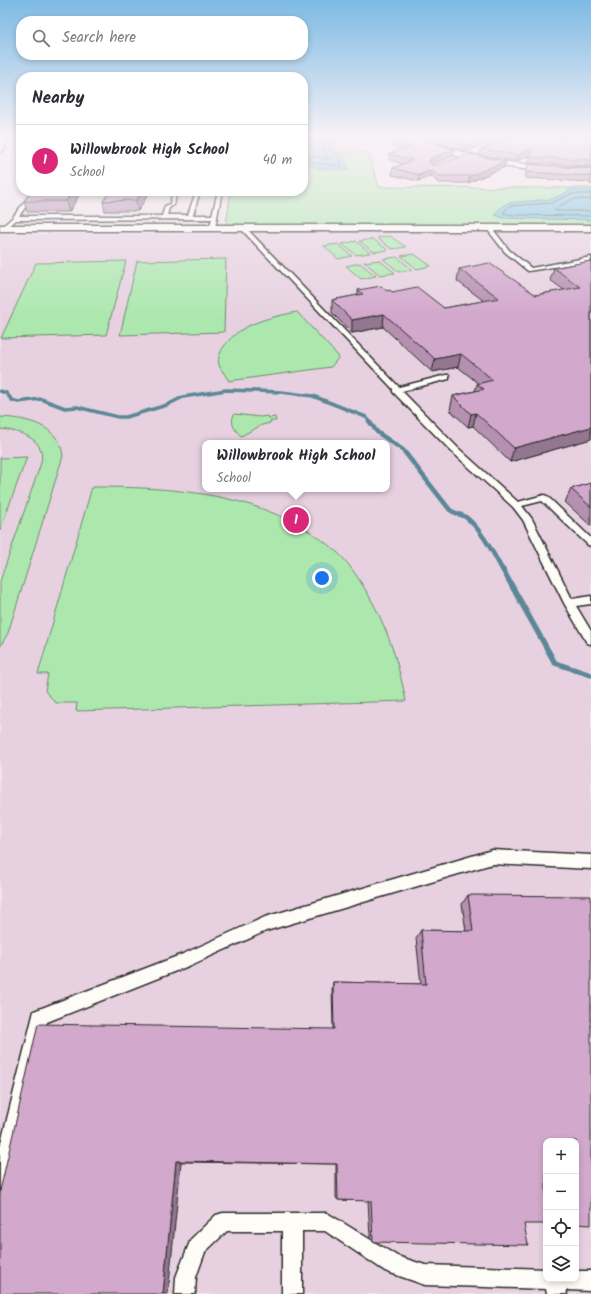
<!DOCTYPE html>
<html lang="en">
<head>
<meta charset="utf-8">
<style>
  body { margin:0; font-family:Kalam,sans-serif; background:#f7f7f7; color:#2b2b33 }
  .controls { position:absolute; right:12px; bottom:12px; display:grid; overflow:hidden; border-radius:8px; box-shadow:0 2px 6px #0003 }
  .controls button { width:36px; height:36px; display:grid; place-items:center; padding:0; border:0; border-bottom:1px solid #e1e1e2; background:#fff; color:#2b2b33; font:20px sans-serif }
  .you { position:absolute; left:322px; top:578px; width:14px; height:14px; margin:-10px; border:3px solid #fff; border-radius:50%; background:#1a73e8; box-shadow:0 0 0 6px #1a73e833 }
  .badge { display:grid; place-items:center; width:26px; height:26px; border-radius:50%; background:#db2777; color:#fff; font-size:13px; font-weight:700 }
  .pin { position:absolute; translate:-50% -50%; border:2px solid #fff; box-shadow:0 1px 4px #0006 }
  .popup { position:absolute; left:202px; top:440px; width:188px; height:52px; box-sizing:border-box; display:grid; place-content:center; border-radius:8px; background:#fff; filter:drop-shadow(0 1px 3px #0005); font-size:13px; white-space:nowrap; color:#7c7c81 }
  .popup b { font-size:15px; color:#2b2b33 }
  .popup::after { content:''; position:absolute; left:50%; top:100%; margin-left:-8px; border:8px solid transparent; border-top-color:#fff }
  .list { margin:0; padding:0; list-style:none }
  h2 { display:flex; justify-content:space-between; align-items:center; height:52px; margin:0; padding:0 16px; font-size:17px }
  h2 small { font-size:13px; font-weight:400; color:#7c7c81 }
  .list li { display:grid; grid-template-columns:26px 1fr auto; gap:12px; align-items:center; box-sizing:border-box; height:72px; padding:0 16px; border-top:1px solid #e1e1e2 }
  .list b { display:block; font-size:15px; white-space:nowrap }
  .list p { margin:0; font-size:13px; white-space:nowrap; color:#7c7c81 }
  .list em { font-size:13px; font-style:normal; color:#7c7c81 }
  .icon { flex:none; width:22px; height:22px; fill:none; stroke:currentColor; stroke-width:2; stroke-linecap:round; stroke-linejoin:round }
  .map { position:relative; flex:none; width:591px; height:1294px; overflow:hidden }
  .search { position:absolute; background:#fff; box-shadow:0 2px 6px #0003; left:16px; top:16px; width:292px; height:44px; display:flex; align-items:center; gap:10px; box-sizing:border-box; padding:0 14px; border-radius:16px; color:#7c7c81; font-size:15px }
  .panel { position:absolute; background:#fff; box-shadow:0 2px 6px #0003; left:16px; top:72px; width:292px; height:124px; border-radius:16px }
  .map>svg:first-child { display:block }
</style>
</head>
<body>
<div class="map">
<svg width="591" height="1294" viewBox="0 0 591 1294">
  <rect width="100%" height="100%" fill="#f0e3ea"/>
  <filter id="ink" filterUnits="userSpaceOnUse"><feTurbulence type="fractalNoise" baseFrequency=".025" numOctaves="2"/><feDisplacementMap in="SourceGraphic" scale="8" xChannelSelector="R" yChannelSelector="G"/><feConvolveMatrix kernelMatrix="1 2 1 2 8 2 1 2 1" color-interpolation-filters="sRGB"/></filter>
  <g filter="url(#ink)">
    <g fill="#e7d1e1" fill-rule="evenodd">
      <polygon points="303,136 362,136 368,152 303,152"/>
      <path d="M413 230H591V1294H0V234H211ZM205 443H387V489H205ZM546 1141H576V1279H546Z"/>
    </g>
    <g fill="#ace8ae" stroke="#6c8a6c">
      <polygon points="303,152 368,152 379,187 591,188 591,225 226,225 231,191 303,191"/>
      <polygon points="390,236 406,247 392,249 377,238"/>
      <polygon points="373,239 388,250 374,252 359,241"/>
      <polygon points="356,241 370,253 356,255 342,244"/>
      <polygon points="338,244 352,256 338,259 324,246"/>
      <polygon points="414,254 431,266 417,269 401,256"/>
      <polygon points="397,257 413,270 399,272 383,259"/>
      <polygon points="226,259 224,332 120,335 137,261"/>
      <polygon points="379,260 395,273 380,275 364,262"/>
      <polygon points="126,261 106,335 1,338 36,263"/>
      <polygon points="360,263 376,276 361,279 346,266"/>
      <path d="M297 312 339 357 331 367 229 381C226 376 221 370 219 365 217 358 221 350 225 345 241 323 271 317 297 312Z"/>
      <path d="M234 414 260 417 267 416 269 418 275 417 276 421H270V423L262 425 241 436C234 429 230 424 234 414Z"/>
      <path d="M0 417C26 418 60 425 63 456L8 633 0 647V581L40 466C49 439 20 431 0 429Z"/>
      <polygon points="27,457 0,530 0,458"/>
      <path d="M92 487C178 487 270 493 338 553 346 560 354 572 360 581 385 620 397 656 406 701L76 711 77 703H56L45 691 48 674H38Z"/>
    </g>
    <g fill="#7cc4dd" stroke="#5c8796">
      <polygon points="303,136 332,136 334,148 344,158 349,171 319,168 303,163"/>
      <polygon points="569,190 591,190 591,220 503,218 495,215 495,213 507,203 551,199 564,194"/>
    </g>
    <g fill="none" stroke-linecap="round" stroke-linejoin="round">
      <g stroke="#4b6872" stroke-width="1">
        <polyline points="303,155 329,159 325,151 323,136"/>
        <polyline points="303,160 320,164 342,166 341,161 330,150 328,136"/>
        <polyline points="591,194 571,194 551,203 509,206 503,213 515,215 591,216"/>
        <polyline points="591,199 573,199 554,209 556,211 591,211"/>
      </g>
      <polyline stroke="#5c8796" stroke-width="3.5" points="0,391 6,393 12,400 18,402 41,399 65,408 77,407 118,417 126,417 167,405 183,397 226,390 281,392 313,396 366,417 370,422"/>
      <path stroke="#5c8796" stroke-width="4.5" d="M369 421 377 432 403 450 450 510C455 514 462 514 467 518 483 532 493 553 503 571"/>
      <polyline stroke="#5c8796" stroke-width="5.5" points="503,570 555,663 591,675"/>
      <g stroke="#2b2b2b" stroke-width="3">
        <g id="lane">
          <polygon points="33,191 37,191 19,216 162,216 165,206 170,204 173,191 177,191 174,205 169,208 167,215 188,215 196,191 200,191 193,215 212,215 218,191 222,191 215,228 212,230 209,228 212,219 16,220 6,229 2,229 2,227 13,217"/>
          <polygon points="241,227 245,227 399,387 446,375 449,375 449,379 402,391 457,447 518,502 544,495 547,496 591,538 591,546 588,545 542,501 522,506 532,519 572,599 591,596 591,604 576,606 591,631 591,644 587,643 564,603 523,520 513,507 451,451 393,392 393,389 241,229"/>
          <polygon points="487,227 491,227 509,250 531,268 591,257 591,261 528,271 505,252 487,229"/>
          <polygon points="492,850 591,855 591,869 492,864 266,931 191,965 47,1022 9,1184 7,1191 0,1193 0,1147 34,1011 183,954 265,917"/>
          <polygon points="223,1213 327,1213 397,1256 425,1265 546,1269 546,1279 576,1279 576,1271 591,1271 591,1291 566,1290 567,1294 547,1294 546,1289 425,1285 385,1271 325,1231 302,1231 302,1294 282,1294 282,1231 227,1231 205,1252 196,1277 195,1294 175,1294 176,1277 191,1239 216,1215"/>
        </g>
      </g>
      <g stroke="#2b2b2b" stroke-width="3">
        <g id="street">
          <polygon points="0,136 8,136 4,150 0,152"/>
          <path d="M413 136H422L438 144 458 151 501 161 549 167 591 168V174C540 172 488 168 440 150 431 147 420 143 413 136Z"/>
          <rect x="0" y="225" width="591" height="6"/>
        </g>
      </g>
      <use href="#lane" fill="#fdfcf7" fill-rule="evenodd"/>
      <use href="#street" fill="#fdfcf7" fill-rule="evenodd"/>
    </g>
    <g fill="#b590b0" stroke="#2b2b2b">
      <polygon points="380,136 387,136 432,142 454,150 454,156 432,164 434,166 506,161 504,167 468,183 438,183 432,176 418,181 392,175 393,168 404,164 389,160 389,154 402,150 379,138"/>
      <polygon points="425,136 509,136 466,151 439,143"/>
      <polygon points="591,137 591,166 529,163 530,155 517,161 480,155 481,149 560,138"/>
      <polygon points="591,169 591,185 588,182 525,178 526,172"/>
      <polygon points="32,191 78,191 78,197 69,212 27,212 24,201"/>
      <polygon points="150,191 138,211 105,211 103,201"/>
      <polygon points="591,261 591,439 510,462 473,426 468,427 450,410 453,396 475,391 477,384 478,383 458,367 432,372 383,327 352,333 332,313 332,300 358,295 358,290 387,291 392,292 444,308 484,301 457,281 459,269 536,295 564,290 550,280 554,268"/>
      <polygon points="591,483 591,526 565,502 571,489"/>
      <polygon points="468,895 524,1224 373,1241 370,1238 368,1200 338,1200 336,1198 336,1164 181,1162 0,1294 333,1029 332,989 333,982 421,984 416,938 421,930 466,931 462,904"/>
    </g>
    <g fill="#937690" stroke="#2b2b2b">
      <polygon points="494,136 509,136 466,151 467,146"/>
      <polygon points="532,149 530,155 517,161 518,155"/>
      <polygon points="454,150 454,156 430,165 429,162 431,158"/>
      <polygon points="506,161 504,167 468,183 470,176"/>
      <polygon points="432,170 432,176 418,181 419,175"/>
      <polygon points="72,191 78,191 78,197 69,212 66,201"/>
      <polygon points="142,191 150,191 138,211 136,200"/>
      <polygon points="384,314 383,327 352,333 352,320"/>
      <polygon points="461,354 458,367 432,372 435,359"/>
      <polygon points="476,413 473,426 468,427 471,414"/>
      <polygon points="591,427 591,439 510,462 514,448"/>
      <polygon points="176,1161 181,1162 168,1294 163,1294"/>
    </g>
    <g fill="#d2a8cd" stroke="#2b2b2b">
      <polygon points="387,136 421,136 432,142 454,150 431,158 429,162 434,166 468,154 506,161 470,176 439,176 432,170 419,175 393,168 413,160 389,154 410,147"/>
      <polygon points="437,136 494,136 467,146"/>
      <polygon points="517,136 542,136 560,138 591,137 591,160 530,157 532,149 518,155 481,149"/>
      <polygon points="528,164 591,169 591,177 590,176 526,172"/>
      <polygon points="32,191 72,191 66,201 24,201"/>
      <polygon points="110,191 142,191 136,200 103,201"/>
      <polygon points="591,261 591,427 514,448 476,413 471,414 453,396 484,389 477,384 493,380 461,354 435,359 384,314 352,320 332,300 363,294 358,290 381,286 387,291 390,290 392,292 417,287 444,308 499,298 459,269 489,263 536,295 580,287 554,268"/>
      <polygon points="591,483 591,507 571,489"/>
      <polygon points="468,895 591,896 591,1225 576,1224 576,1141 546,1141 546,1224 524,1224 528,1245 376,1242 373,1241 371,1201 338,1200 337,1164 176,1161 163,1294 0,1294 0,1191 38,1024 334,1029 333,982 426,984 421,930 473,931"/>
    </g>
  </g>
  <linearGradient id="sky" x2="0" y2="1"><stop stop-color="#7dbae4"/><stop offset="0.43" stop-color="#f8f2f6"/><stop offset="1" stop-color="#f8f2f6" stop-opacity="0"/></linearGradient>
  <rect width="591" height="317" fill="url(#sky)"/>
</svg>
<div class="controls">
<button>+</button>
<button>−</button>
<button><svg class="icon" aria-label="locate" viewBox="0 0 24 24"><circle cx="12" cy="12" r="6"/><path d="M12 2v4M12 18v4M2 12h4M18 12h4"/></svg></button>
<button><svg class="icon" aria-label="layers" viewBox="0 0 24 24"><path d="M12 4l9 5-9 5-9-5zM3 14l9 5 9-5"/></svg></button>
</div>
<div class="you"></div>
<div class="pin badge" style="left:296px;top:520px">1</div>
<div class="popup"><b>Willowbrook High School</b>School</div>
<div class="search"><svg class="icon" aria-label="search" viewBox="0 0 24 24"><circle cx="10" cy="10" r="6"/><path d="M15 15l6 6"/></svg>Search here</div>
<section class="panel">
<h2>Nearby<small></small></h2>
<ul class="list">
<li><span class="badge">1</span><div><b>Willowbrook High School</b><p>School</p></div><em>40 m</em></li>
</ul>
</section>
</div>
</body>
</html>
